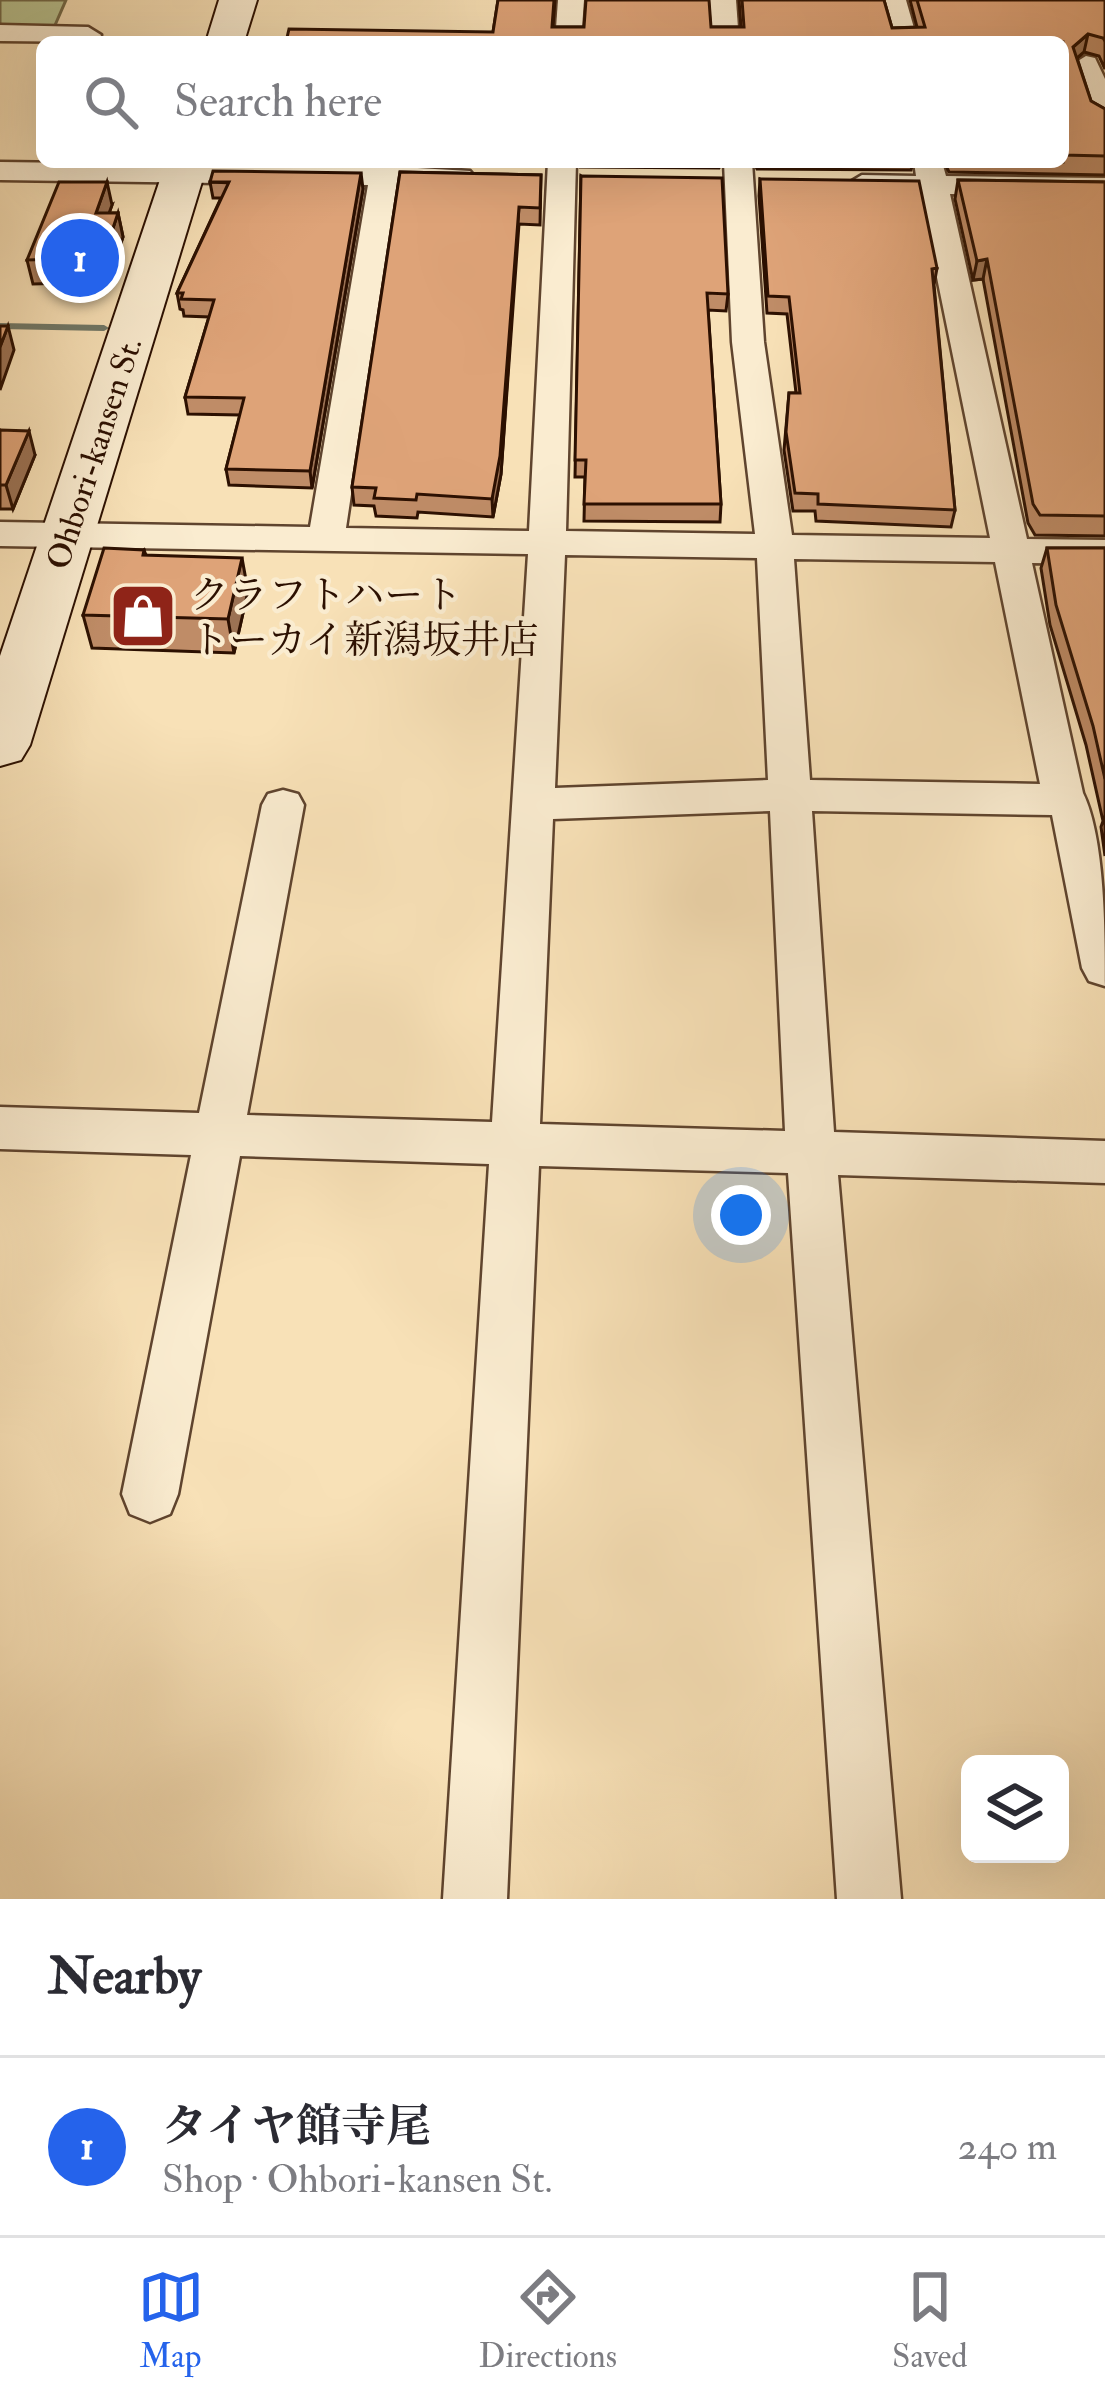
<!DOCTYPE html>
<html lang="en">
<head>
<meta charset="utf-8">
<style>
  body { margin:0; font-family:"IM FELL Double Pica","Noto Serif JP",serif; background:#f2f2f3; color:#2b2b33 }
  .controls { position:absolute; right:36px; bottom:36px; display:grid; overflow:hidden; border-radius:18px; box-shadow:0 12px 48px #0002 }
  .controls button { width:108px; height:108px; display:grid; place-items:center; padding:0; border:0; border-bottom:3px solid #e1e1e2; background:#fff; color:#2b2b33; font:60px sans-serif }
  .you { position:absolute; left:741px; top:1215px; width:42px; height:42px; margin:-30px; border:9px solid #fff; border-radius:50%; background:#1a73e8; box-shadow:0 0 0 18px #1a73e833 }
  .badge { display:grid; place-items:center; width:78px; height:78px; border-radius:50%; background:#2563eb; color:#fff; font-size:39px; font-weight:700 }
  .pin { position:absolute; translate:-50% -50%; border:6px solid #fff; box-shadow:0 3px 12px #0006 }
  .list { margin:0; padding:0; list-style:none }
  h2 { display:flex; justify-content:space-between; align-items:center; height:156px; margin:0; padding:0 48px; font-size:51px }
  h2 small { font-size:39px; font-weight:400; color:#7c7c81 }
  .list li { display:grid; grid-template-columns:78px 1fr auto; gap:36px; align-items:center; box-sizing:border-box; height:180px; padding:0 48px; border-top:3px solid #e1e1e2 }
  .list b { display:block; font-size:45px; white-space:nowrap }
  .list p { margin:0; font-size:39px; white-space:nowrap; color:#7c7c81 }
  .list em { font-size:39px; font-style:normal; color:#7c7c81 }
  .icon { flex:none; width:66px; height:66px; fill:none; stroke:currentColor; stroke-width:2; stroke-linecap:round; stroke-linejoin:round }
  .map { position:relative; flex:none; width:1105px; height:1899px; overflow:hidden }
  .search { position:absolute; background:#fff; box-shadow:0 12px 48px #0002; left:36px; right:36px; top:36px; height:132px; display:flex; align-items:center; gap:30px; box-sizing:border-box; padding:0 42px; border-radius:18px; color:#7c7c81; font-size:45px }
  .sheet { height:336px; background:#fff }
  nav { display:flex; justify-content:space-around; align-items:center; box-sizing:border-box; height:168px; border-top:3px solid #e1e1e2; background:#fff; font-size:33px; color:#7c7c81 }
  nav a { display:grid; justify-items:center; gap:6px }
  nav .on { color:#2563eb }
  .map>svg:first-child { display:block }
</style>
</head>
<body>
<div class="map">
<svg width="1105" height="1899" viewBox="0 0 1105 1899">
  <rect width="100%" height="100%" fill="#f8e1b7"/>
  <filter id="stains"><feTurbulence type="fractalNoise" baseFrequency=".00167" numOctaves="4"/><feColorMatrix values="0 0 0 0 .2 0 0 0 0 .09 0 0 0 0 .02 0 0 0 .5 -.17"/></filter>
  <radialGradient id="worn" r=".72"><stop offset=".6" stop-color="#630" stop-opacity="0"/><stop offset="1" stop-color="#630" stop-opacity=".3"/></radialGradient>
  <polygon fill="#b9c492" stroke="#726a4a" stroke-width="3" points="0,0 66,0 52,32 0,31"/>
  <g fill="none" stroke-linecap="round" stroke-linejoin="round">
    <polygon fill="#707868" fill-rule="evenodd" points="0,323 104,325 109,328 104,331 0,329"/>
    <g stroke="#5f442e" stroke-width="5">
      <g id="street">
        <polygon points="558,0 584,0 581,42 555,42"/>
        <polygon points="710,0 736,0 739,42 713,42"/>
        <polygon points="880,0 906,0 918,42 892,42"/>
        <polygon points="0,25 88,27 101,35 98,42 0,41"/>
        <polygon points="1086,56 1095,58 1105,79 1105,126 1091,118 1073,64"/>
        <path d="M0 162 371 167 372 162H400V167L470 171 475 177 460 186 397 185 346 528 529 531 548 162H576L566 531 755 534 732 342 724 162H752L764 342 792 535 990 538 920 194 862 193 847 184 862 175 916 176 914 162H942L946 176 1105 178V196L950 194 1027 539 1105 540V564L1032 563 1083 793C1105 838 1105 932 1105 986L1089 981 1082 968 1052 815 812 811 834 1132 1105 1141V1183L838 1175 901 1899H837L788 1173 539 1166 507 1899H443L489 1164 240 1156 178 1494 170 1514 150 1522 130 1514 122 1494 191 1155 0 1149V1107L199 1113 262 805 268 794 283 790 298 794 304 805 247 1115 492 1122 528 554 0 546V522L310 527 368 185 0 180ZM565 555 757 558 768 780 555 788ZM794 559 995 562 1040 784 810 780ZM770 811 785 1131 540 1124 553 819Z"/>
      </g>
    </g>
    <g stroke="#2c1001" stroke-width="4">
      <g id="secondary">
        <polygon points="219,0 257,0 244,42 206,42"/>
        <polygon points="166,162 208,162 30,745 21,760 0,766 0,656"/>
      </g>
    </g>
    <use href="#street" fill="#faecd0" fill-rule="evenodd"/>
    <use href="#secondary" fill="#faecd0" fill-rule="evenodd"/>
  </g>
  <g fill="#bf8c67" stroke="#2c1001" stroke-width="3">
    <polygon points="498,0 555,0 553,27 741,27 739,0 884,0 892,28 917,27 910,0 1105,0 1105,69 1099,56 1084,52 1077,58 1091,101 1105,109 1105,175 949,172 944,162 1063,162 1063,42 493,32"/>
    <polygon points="278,162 368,162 367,163"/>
    <polygon points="403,162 545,162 543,165 404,164"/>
    <polygon points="578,162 722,162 719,168 580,167"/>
    <polygon points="754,162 913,162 911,170 757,169"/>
    <polygon points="400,172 541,175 540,225 519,224 501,474 493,517 418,512 417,518 376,516 374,506 354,505 352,487"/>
    <polygon points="581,176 728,294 726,311 708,310 721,504 720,522 584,521 585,477 575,477"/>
    <polygon points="760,179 937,268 934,285 955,510 951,527 816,521 815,511 793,511 784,450 789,393 796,393 787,314 767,313 759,196"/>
    <polygon points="958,180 1105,182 1105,536 1035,535 1028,523 983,279 973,280 955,199"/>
    <polygon points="210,182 363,189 312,488 229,485 226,469 240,415 188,414 185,397 209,317 184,316 183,310 180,309 177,293 221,198 213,198"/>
    <polygon points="112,205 109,213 118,213 123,237 108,282 33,284 27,260"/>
    <polygon points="0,430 35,455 13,509 0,509"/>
    <polygon points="1047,548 1105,548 1105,856 1101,827 1103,821 1086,745 1050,625 1041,568"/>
    <polygon points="144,550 146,555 248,591 234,653 92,648 83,615"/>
  </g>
  <g fill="#9b7254" stroke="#2c1001" stroke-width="3">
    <polygon points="1088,34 1084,52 1069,65 1073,47"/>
    <polygon points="361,173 363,189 312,488 310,471"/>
    <polygon points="107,182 112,205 101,236 96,213"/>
    <polygon points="519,207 501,474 493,517 492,499"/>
    <polygon points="118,213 123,237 108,282 103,258"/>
    <polygon points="987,259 983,279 973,280 977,261"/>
    <polygon points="8,326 14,350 0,390 0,347"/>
    <polygon points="29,431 35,455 13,509 6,485"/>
    <polygon points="242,558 248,591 234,653 228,619"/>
  </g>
  <g fill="#dea378" stroke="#2c1001" stroke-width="3">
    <polygon points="498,0 554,0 552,27 584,27 586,0 709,0 711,27 744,27 742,0 884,0 892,28 925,27 917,0 1105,0 1105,41 1103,38 1088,34 1073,47 1091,101 1105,109 1105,156 1063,155 1063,42 286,42 289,29 493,32"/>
    <polygon points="213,171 361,173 310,471 226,469 244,398 185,397 214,300 181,299 183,293 177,293 229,182 210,182"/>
    <polygon points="400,172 541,175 540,208 519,207 500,456 492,499 417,494 416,500 374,498 376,488 352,487"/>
    <polygon points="581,176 722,178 728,294 707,293 721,504 584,504 586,460 575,460"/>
    <polygon points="760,179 919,181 937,268 932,269 955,510 818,504 818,494 795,493 786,432 789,393 800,393 789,297 768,296"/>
    <polygon points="958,180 1105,182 1105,516 1040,515 1033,504 987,259 977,261"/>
    <polygon points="59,182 107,182 96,213 118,213 103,258 27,260"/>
    <polygon points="0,326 8,326 0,347"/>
    <polygon points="0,430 29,431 6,485 0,485"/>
    <polygon points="104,548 144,550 143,555 242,558 228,619 83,615"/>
    <polygon points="1047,548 1105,548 1105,779 1093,726 1056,605"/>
  </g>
  <defs>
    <g id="shop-square" transform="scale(3.45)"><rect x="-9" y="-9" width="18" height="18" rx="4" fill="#8f2418" stroke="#faecd0"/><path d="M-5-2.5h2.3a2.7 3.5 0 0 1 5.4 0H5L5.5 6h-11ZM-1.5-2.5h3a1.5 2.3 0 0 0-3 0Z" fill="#fff"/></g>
  </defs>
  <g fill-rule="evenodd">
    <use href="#shop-square" x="143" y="616"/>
  </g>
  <g text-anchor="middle" stroke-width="9" stroke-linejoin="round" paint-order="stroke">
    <g font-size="33" fill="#2c1001" stroke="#faecd0">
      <text transform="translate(93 453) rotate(-72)" y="12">Ohbori-kansen St.</text>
    </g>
    <g font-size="39" fill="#2c1001" stroke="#faecd0" text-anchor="start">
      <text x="190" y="608">クラフトハート<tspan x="190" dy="45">トーカイ新潟坂井店</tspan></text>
    </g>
  </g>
  <rect width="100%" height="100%" filter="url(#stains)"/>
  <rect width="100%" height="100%" fill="url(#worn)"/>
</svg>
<div class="controls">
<button><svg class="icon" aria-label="layers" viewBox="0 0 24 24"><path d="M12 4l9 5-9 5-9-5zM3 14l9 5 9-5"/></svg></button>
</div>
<div class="you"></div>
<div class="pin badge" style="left:80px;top:258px">1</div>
<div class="search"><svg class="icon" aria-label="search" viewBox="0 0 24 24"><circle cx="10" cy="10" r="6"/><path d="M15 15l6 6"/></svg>Search here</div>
</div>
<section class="sheet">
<h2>Nearby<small></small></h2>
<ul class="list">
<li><span class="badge">1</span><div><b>タイヤ館寺尾</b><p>Shop · Ohbori-kansen St.</p></div><em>240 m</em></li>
</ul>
</section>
<nav>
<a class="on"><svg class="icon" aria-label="map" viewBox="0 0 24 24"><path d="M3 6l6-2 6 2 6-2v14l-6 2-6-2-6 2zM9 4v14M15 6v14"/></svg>Map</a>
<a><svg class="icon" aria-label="directions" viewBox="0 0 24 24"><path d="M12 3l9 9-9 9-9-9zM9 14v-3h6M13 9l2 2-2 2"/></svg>Directions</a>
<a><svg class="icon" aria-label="saved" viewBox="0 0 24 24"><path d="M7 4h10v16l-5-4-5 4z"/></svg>Saved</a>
</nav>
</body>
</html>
